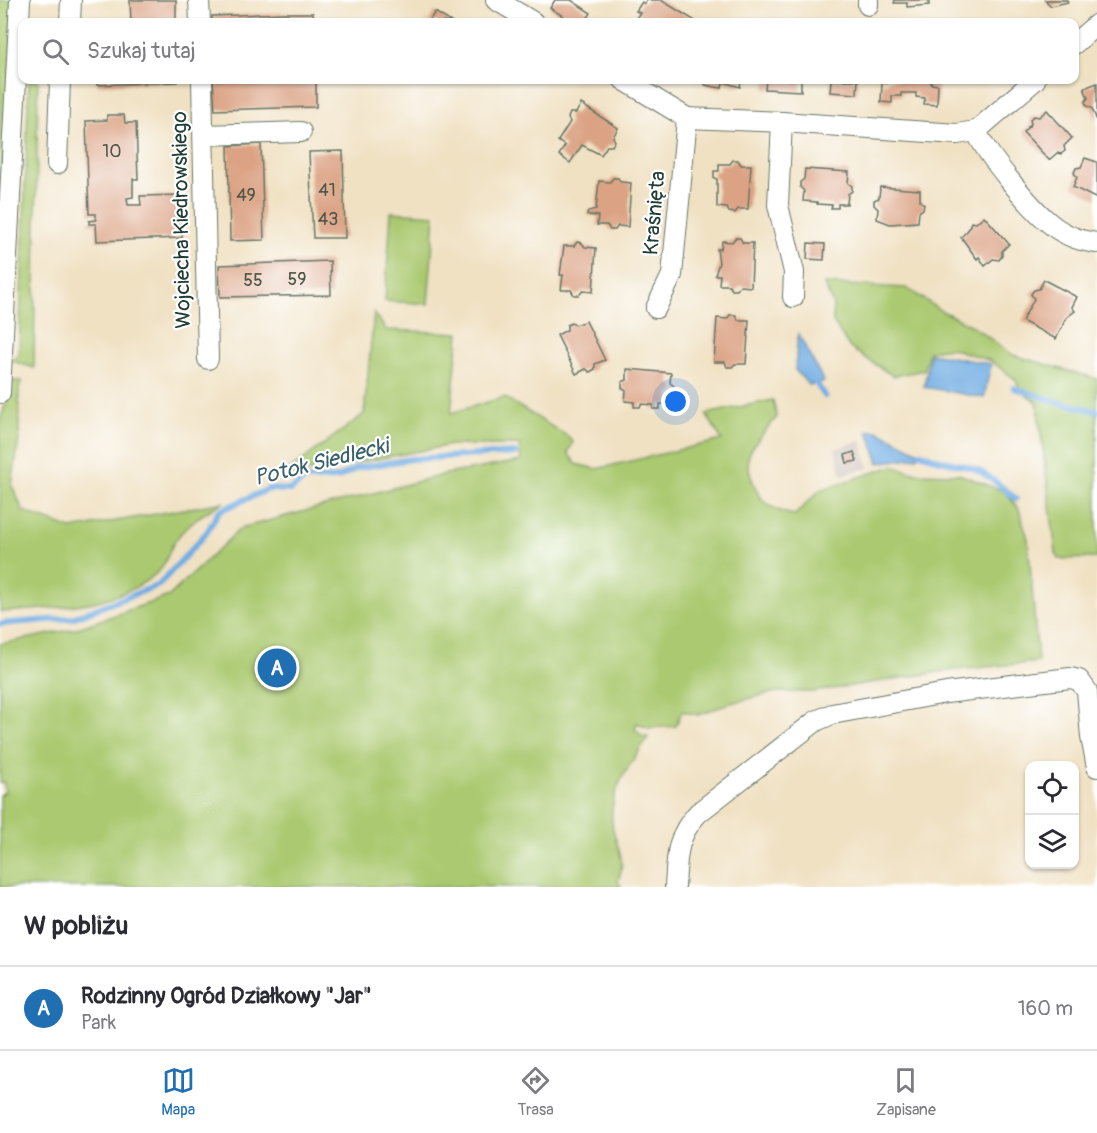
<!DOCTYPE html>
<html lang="pl">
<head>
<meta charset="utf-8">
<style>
  body { margin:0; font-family:Pangolin,sans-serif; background:#f2f2f3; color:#2b2b33 }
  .controls { position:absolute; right:18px; bottom:18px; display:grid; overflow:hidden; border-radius:12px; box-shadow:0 2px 4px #0004 }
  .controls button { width:54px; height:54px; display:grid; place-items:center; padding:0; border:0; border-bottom:2px solid #e1e1e2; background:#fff; color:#2b2b33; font:30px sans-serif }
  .you { position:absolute; left:676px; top:402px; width:21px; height:21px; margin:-15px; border:4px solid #fff; border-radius:50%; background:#1a73e8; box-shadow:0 0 0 9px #1a73e833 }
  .badge { display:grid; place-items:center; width:39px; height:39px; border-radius:50%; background:#1f6fb2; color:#fff; font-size:20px; font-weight:700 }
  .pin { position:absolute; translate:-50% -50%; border:3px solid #fff; box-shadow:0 2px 6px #0006 }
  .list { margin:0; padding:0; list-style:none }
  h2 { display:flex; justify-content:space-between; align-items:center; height:78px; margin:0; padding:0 24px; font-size:26px }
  h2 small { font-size:20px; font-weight:400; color:#7c7c81 }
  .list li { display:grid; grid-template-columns:39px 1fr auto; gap:18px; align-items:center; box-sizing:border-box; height:84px; padding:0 24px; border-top:2px solid #e1e1e2 }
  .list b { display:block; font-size:22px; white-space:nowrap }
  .list p { margin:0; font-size:20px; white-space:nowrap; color:#7c7c81 }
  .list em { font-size:20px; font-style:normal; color:#7c7c81 }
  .icon { flex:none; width:33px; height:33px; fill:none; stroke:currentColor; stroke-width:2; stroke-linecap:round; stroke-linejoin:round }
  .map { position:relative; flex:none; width:1097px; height:887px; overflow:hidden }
  .search { position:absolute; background:#fff; box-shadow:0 2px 4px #0004; left:18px; right:18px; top:18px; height:66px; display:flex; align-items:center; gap:15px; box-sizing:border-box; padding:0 21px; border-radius:12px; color:#7c7c81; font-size:22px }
  .sheet { height:162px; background:#fff }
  nav { display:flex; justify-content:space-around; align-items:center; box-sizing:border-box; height:84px; border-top:2px solid #e1e1e2; background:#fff; font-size:16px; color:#7c7c81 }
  nav a { display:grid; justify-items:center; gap:3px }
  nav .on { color:#1f6fb2 }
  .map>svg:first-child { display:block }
</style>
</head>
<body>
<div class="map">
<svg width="1097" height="887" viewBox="0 0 1097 887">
  <rect width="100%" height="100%" fill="#fff"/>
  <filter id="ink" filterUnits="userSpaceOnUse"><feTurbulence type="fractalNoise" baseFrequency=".0167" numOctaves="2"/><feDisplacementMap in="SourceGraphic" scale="12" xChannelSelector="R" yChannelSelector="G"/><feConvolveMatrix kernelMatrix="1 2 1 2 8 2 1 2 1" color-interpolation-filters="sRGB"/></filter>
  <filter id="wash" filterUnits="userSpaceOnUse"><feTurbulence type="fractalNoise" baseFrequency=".008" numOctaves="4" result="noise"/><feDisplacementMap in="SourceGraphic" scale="24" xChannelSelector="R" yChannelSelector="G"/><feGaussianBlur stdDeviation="1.35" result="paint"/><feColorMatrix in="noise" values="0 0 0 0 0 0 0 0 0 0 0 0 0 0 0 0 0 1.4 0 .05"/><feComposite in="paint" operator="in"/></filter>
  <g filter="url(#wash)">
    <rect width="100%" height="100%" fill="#f0e1c3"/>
    <polygon fill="#cec1ba" points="861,441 869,468 842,475 835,449"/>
    <g fill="#aac970" stroke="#648352" stroke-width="1.5">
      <polygon points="0,0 13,0 0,255"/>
      <polygon points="29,80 38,80 34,368 12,361 19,354"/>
      <polygon points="391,212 435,215 428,304 385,301"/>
      <polygon points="824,284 907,288 940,310 972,326 1013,355 1097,379 1097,558 1059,559 1056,553 1037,402 1022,392 1015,379 991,361 951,348 929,351 924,370 893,376 850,348 833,322 833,304"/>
      <path d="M374 313 386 330 459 333 451 413 504 397 569 437 573 442 568 453 576 464 596 469 722 440 706 414 773 400 777 417C768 428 754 441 749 455 745 466 756 494 765 502 773 509 785 514 795 515L820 490 893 466 916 473 959 474 1005 492 1019 509 1028 539 1038 662 946 671 813 692H776L731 703 698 715 682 711 676 726 648 728 637 723 635 729 642 736 648 737C631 764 609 788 612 822 614 846 628 856 618 881L621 887H0V795L5 792 4 782 0 783V644L75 629 169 596 241 528 446 474 521 461 519 445H451L280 477 364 414Z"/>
      <path d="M15 381H22L19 387V439L12 485 23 511 71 529 224 502C203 513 184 525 172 546 168 554 165 565 159 571 119 608 51 608 0 612V420L7 400 9 384Z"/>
    </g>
    <g fill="#72ade3" stroke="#48758c" stroke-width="1.5">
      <polygon points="798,333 824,382 809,385 795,370"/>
      <polygon points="930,353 991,364 984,398 924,387"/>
      <polygon points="868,431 878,431 921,453 917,457 879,463"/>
    </g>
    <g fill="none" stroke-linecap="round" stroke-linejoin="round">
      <g stroke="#72ade3" stroke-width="6">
        <polyline points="816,383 825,396"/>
        <polyline points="1014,388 1061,403 1097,411"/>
        <path d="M921 453C935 459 946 462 961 465 982 468 1001 486 1016 499"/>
        <polyline points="0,624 72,618 159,585 207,532 219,511 269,489 291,490 305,479 337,478 357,468 411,459 515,453"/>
      </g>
    </g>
    <g id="blocks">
      <g fill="#dba384">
        <polygon points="130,0 176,0 176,22 131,22"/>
        <polygon points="555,0 571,0 591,13 585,22 572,22 550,8"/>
        <polygon points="647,0 661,0 697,22 633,22 640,13 636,11 642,2 645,4"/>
        <polygon points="895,0 929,0 929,5 907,7 907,3 894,3"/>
        <polygon points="1045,0 1067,0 1068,2 1051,6"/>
        <polygon points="435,12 451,22 422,22 429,21"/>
        <polygon points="285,13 313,13 314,22 212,22 212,16"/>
        <polygon points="97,80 177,80 177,82 97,85"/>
        <polygon points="213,80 316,80 316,107 215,110"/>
        <polygon points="705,80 741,80 740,87 723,82 722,88 714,87 705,85"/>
        <polygon points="766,80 801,80 801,91 765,89"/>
        <polygon points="831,80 858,80 857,94 830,92"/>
        <polygon points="889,80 931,80 931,84 938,85 937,105 924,104 925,98 916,97 916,93 901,93 901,96 892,96 892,103 881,102 882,83 888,83"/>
        <polygon points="1097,83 1097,121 1092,108 1087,106 1085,102 1088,98 1084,88"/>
        <polygon points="581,104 618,128 613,137 615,141 612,146 607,146 601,155 582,145 570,163 559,155 565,146 558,141 570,122 568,118 570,113 576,113"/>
        <polygon points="1047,110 1072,138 1064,146 1065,151 1061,154 1057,153 1049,160 1023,132 1031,124 1030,119 1034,116 1039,117"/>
        <polygon points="107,115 124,115 125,123 136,123 138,179 133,179 133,197 127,198 128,205 141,205 140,196 181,195 182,238 97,241 96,224 89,224 89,221 96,220 96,214 89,214 86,121 107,120"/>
        <polygon points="261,144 264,240 230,241 228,146"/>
        <polygon points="343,151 345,238 313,238 309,152"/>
        <polygon points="1085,158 1097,162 1097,199 1073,187 1077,177 1074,173 1076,168 1081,167"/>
        <polygon points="733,160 738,160 741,165 751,165 748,209 738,209 735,213 729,212 727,208 717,207 717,179 714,178 714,171 719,171 719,164 730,164"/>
        <polygon points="805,169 849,172 848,183 852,186 852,191 848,194 847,204 838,204 838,208 831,208 832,205 817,204 817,202 803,201 804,191 800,187 800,182 804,179"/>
        <polygon points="613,178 618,178 621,182 631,183 628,227 618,226 615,230 610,230 607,225 597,225 598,216 587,215 588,211 596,209 599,181 610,182"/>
        <polygon points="880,187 920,190 920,201 924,204 923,209 919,212 918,222 890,224 877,219 878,209 874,205 874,200 879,198"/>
        <polygon points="984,216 1009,244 1002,251 1002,256 999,260 993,259 985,266 979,257 977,259 961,237 968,230 971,222 976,223"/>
        <polygon points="735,238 740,238 743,243 753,243 751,287 740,286 737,290 732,290 729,285 719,285 720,275 715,275 719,263 717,249 721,249 722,241 732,242"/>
        <polygon points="577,242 582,243 585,247 596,248 593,292 583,291 579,295 574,295 571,290 561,290 563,275 560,275 564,246 574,246"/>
        <polygon points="808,243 825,244 824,260 807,259"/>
        <polygon points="330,261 331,295 220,297 219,265"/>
        <polygon points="1044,280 1077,297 1072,307 1075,311 1067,317 1056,339 1022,321 1034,299 1031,294 1034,290 1039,289"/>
        <polygon points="730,315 736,315 738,320 749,320 746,364 735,364 732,367 727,367 725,362 714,362 717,318 727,319"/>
        <polygon points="586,321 605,360 595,364 595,369 590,372 586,369 576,374 557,335 567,330 567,325 571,323 576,325"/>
        <polygon points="627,369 671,373 670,383 674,386 674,392 670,394 669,405 660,404 660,409 653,409 653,405 641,404 640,407 634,407 634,402 625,401 626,391 622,388 622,382 627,380"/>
        <polygon points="854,452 857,461 847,463 845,455"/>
      </g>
    </g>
  </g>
  <g filter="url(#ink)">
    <use href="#blocks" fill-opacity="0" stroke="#687666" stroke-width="1.5"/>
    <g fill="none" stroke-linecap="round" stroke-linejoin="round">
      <g stroke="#687666" stroke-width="22">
        <g id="minor">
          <polyline points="199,0 200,22"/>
          <polyline points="496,0 533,22"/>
          <polyline points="868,5 868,0"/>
          <polyline points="70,22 71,0"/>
          <polyline points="1074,44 1097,24"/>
          <polyline points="202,80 208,359"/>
          <polyline points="624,80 687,118 782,122 957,134 976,131 1035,80"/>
          <polyline points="782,122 778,205 794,272 793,297"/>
          <path d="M976 131C987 155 1026 202 1046 220 1060 233 1078 241 1097 243"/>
          <polyline points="204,135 301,132"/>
          <polyline points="57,164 60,80"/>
          <polyline points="656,308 672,275 687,118"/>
          <polyline points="0,393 20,0"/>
          <path d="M675 887C677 855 676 837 698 813L816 721 832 714 946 693 1070 678 1079 680 1087 691 1091 737 1097 767"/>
        </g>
      </g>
      <use href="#minor" stroke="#fff" stroke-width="20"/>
    </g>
  </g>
  <g text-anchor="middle" stroke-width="4.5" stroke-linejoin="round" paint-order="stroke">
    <g font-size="18" fill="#4e5648">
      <text x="112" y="157">10</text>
      <text x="327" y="196">41</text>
      <text x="246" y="201">49</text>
      <text x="328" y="225">43</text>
      <text x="297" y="285">59</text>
      <text x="253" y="286">55</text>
    </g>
    <g font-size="21" fill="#1f3d34" stroke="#fff">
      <text transform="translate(654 213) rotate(-85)" y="7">Kraśnięta</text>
      <text transform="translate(181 220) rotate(-91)" y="7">Wojciecha Kiedrowskiego</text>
    </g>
    <g font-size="22" font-style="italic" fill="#385f69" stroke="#fff">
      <text transform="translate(321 461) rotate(-14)" y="8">Potok Siedlecki</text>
    </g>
  </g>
</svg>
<div class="controls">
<button><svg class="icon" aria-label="locate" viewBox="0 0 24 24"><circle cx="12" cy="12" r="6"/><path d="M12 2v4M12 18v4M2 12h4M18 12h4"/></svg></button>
<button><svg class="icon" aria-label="layers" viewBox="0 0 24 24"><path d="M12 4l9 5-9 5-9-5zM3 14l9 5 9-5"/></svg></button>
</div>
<div class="you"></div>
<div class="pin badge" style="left:277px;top:668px">A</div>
<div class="search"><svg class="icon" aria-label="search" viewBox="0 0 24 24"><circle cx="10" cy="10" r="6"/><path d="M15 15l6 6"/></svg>Szukaj tutaj</div>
</div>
<section class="sheet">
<h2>W pobliżu<small></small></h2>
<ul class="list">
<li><span class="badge">A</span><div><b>Rodzinny Ogród Działkowy &quot;Jar&quot;</b><p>Park</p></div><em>160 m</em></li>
</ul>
</section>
<nav>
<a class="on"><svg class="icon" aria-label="map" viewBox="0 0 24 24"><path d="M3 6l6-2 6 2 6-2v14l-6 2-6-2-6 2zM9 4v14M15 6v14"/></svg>Mapa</a>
<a><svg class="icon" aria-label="directions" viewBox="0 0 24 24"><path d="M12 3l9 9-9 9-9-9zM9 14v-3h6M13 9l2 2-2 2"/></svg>Trasa</a>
<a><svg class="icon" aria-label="saved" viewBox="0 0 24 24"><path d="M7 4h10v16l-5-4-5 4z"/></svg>Zapisane</a>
</nav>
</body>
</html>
